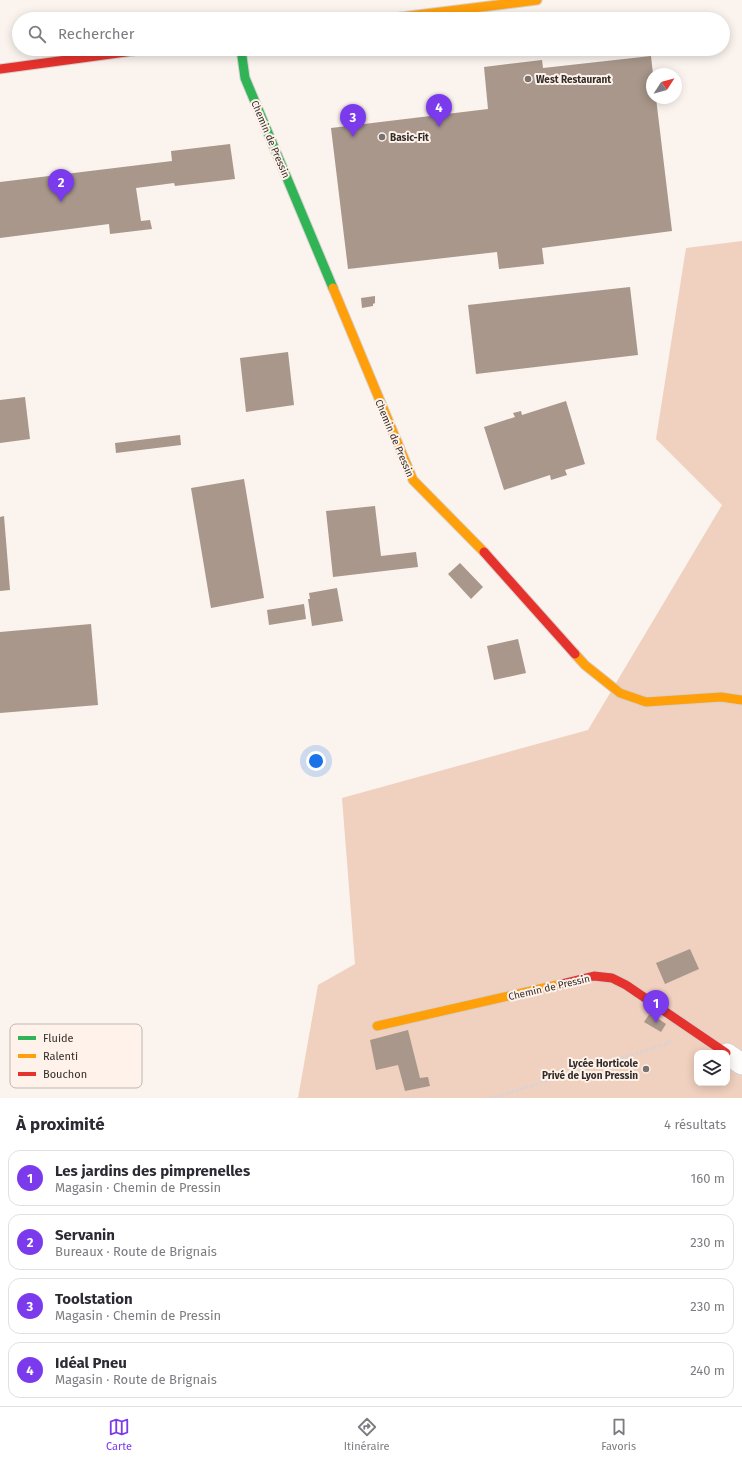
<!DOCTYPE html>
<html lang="fr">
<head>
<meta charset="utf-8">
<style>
  body { margin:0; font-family:"Fira Sans",sans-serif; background:#f7f7f7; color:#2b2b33 }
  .controls { position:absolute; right:12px; bottom:12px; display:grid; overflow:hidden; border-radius:8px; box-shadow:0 2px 10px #0003 }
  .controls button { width:36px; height:36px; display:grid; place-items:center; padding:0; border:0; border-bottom:1px solid #e1e1e2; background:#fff; color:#2b2b33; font:20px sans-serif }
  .compass { position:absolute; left:646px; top:68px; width:36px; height:36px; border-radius:50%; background:#fff; box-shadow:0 2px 10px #0003; rotate:54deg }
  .you { position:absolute; left:316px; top:761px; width:14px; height:14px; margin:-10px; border:3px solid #fff; border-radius:50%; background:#1a73e8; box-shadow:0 0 0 6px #1a73e833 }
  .badge { display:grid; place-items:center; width:26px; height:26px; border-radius:50%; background:#7c3aed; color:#fff; font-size:13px; font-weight:700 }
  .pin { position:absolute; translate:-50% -33px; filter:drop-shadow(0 1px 2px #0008) }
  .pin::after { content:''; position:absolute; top:21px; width:14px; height:12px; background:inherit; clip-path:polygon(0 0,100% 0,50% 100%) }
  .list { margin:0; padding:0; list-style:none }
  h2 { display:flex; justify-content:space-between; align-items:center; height:52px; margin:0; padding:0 16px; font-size:17px }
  h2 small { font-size:13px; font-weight:400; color:#7c7c81 }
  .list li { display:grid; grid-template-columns:26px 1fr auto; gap:12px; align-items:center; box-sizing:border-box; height:56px; margin:0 8px 8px; padding:0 8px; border:1px solid #e1e1e2; border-radius:12px }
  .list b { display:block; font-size:15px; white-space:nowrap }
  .list p { margin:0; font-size:13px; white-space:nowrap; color:#7c7c81 }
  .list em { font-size:13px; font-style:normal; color:#7c7c81 }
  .icon { flex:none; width:22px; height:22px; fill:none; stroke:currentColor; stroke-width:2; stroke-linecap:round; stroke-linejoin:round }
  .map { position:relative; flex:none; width:742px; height:1098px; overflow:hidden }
  .search { position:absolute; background:#fff; box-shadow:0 2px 10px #0003; left:12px; right:12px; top:12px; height:44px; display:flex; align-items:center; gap:10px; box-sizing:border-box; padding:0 14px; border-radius:22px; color:#7c7c81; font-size:15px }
  .sheet { height:308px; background:#fff }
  nav { display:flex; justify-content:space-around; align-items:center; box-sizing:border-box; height:56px; border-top:1px solid #e1e1e2; background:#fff; font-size:11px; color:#7c7c81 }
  nav a { display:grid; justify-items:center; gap:2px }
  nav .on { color:#7c3aed }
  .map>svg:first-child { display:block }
</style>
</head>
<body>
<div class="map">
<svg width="742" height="1098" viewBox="0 0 742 1098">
  <rect width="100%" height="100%" fill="#faf3ee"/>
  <path fill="#f0d0be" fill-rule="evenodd" d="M742 241V1098H298L318 985 355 964 342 798 588 730 722 505 656 439 686 248ZM697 1053H727V1083H697Z"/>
  <g fill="#a8978a">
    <polygon points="651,56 653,74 652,74 652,98 656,98 672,231 542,248 544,264 499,269 497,252 348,269 331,128 488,109 484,67 542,60 543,68"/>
    <polygon points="230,144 235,179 175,186 174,183 136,188 141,221 150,220 152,229 110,234 109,224 0,238 0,182 172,161 171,151"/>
    <polygon points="630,287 638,355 476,374 468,305"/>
    <polygon points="375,296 375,303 373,304 373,306 362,308 361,298"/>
    <polygon points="288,352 294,405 246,412 240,358"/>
    <polygon points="25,397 30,439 0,443 0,400"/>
    <polygon points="566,401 585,464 565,470 567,475 551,480 550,475 504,490 484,427 515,417 513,413 521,411 522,415"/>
    <polygon points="180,435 181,445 116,453 115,443"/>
    <polygon points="244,479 264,598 211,608 191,488"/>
    <polygon points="375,506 381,556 416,552 418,567 333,577 326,511"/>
    <polygon points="4,516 10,590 0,591 0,517"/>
    <polygon points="460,563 483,587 471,599 448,574"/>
    <polygon points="337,588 343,621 312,626 308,599 310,599 309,593"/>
    <polygon points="304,604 306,619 269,625 267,610"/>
    <polygon points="91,624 98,705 0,713 0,632"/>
    <polygon points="518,639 526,673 494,680 487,646"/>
    <polygon points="690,949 699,969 665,984 656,963"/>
    <polygon points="650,1013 666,1024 661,1032 644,1022"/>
    <polygon points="408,1030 420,1078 428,1077 430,1086 405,1091 398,1065 376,1070 370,1040"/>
  </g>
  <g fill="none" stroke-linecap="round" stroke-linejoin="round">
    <g stroke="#d7d1ce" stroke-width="23">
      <polyline id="street" points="727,1054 742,1064"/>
    </g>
    <g stroke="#d7d1ce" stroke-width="11">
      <polyline id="fast" points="241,49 245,78 333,288"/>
    </g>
    <g stroke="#d7d1ce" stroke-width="11">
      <g id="slow">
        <polyline points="385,19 537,0"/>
        <polyline points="333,288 413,480 484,552"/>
        <polyline points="575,654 585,665 620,693 646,702 721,697 742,700"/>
        <polyline points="377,1026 561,984"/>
      </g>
    </g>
    <g stroke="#d7d1ce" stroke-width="11">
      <g id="jam">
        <polyline points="0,69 148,49"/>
        <polyline points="484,552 575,654"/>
        <polyline points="561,984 594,976 612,978 626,985 726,1053"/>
      </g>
    </g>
    <polyline stroke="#d6d4d4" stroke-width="2.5" stroke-dasharray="3 2" stroke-linecap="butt" points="492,1098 667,1044 671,1040"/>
    <use href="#street" stroke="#fefdfc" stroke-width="21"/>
    <use href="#fast" stroke="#30b455" stroke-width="9"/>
    <use href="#slow" stroke="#ff9f0a" stroke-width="9"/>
    <use href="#jam" stroke="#e5322d" stroke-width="9"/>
  </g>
  <g fill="#79726f" stroke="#fef2ea" stroke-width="1.5">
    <circle cx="528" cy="79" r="4"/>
    <circle cx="382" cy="137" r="4"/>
    <circle cx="646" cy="1069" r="4"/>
  </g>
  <g text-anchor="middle" stroke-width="4" stroke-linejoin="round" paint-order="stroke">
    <g font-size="10" font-weight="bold" fill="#332d2a" stroke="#fef2ea" text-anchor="start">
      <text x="536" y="83">West Restaurant</text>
      <text x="390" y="141">Basic-Fit</text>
      <text x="638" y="1067" text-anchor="end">Lycée Horticole<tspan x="638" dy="12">Privé de Lyon Pressin</tspan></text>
    </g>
    <g font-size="10" fill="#332d2a" stroke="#fef2ea">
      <text transform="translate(271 139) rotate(67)" y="4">Chemin de Pressin</text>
      <text transform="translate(395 438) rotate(67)" y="4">Chemin de Pressin</text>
      <text transform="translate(549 987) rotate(-13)" y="4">Chemin de Pressin</text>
    </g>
  </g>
  <rect x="10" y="1024" width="132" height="64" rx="6" fill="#fef2ea" stroke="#c1b7b0" stroke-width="1"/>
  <rect x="18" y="1036" width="18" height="4" fill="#30b455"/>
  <rect x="18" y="1054" width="18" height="4" fill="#ff9f0a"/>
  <rect x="18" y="1072" width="18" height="4" fill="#e5322d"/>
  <g font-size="11" fill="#332d2a">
    <text x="43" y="1042">Fluide</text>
    <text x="43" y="1060">Ralenti</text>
    <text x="43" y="1078">Bouchon</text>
  </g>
</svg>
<div class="controls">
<button><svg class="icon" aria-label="layers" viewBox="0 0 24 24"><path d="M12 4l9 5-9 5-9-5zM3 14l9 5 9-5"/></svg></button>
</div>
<svg class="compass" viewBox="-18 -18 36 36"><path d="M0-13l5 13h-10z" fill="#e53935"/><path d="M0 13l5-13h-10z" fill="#7c7c81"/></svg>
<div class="you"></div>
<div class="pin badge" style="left:656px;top:1023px">1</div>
<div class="pin badge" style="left:61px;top:202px">2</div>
<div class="pin badge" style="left:353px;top:137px">3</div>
<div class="pin badge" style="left:439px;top:127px">4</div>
<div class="search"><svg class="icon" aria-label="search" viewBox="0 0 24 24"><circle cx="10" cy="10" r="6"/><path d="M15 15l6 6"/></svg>Rechercher</div>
</div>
<section class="sheet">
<h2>À proximité<small>4 résultats</small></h2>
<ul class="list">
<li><span class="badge">1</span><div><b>Les jardins des pimprenelles</b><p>Magasin · Chemin de Pressin</p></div><em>160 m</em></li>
<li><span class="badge">2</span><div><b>Servanin</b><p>Bureaux · Route de Brignais</p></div><em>230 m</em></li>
<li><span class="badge">3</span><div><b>Toolstation</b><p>Magasin · Chemin de Pressin</p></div><em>230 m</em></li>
<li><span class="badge">4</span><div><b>Idéal Pneu</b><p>Magasin · Route de Brignais</p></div><em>240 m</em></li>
</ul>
</section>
<nav>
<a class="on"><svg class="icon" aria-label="map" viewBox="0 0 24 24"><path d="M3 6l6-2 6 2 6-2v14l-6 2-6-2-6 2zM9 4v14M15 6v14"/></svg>Carte</a>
<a><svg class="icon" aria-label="directions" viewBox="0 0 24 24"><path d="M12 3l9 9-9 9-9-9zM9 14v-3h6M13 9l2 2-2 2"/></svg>Itinéraire</a>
<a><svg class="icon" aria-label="saved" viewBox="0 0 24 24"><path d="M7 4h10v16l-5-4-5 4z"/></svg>Favoris</a>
</nav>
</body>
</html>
